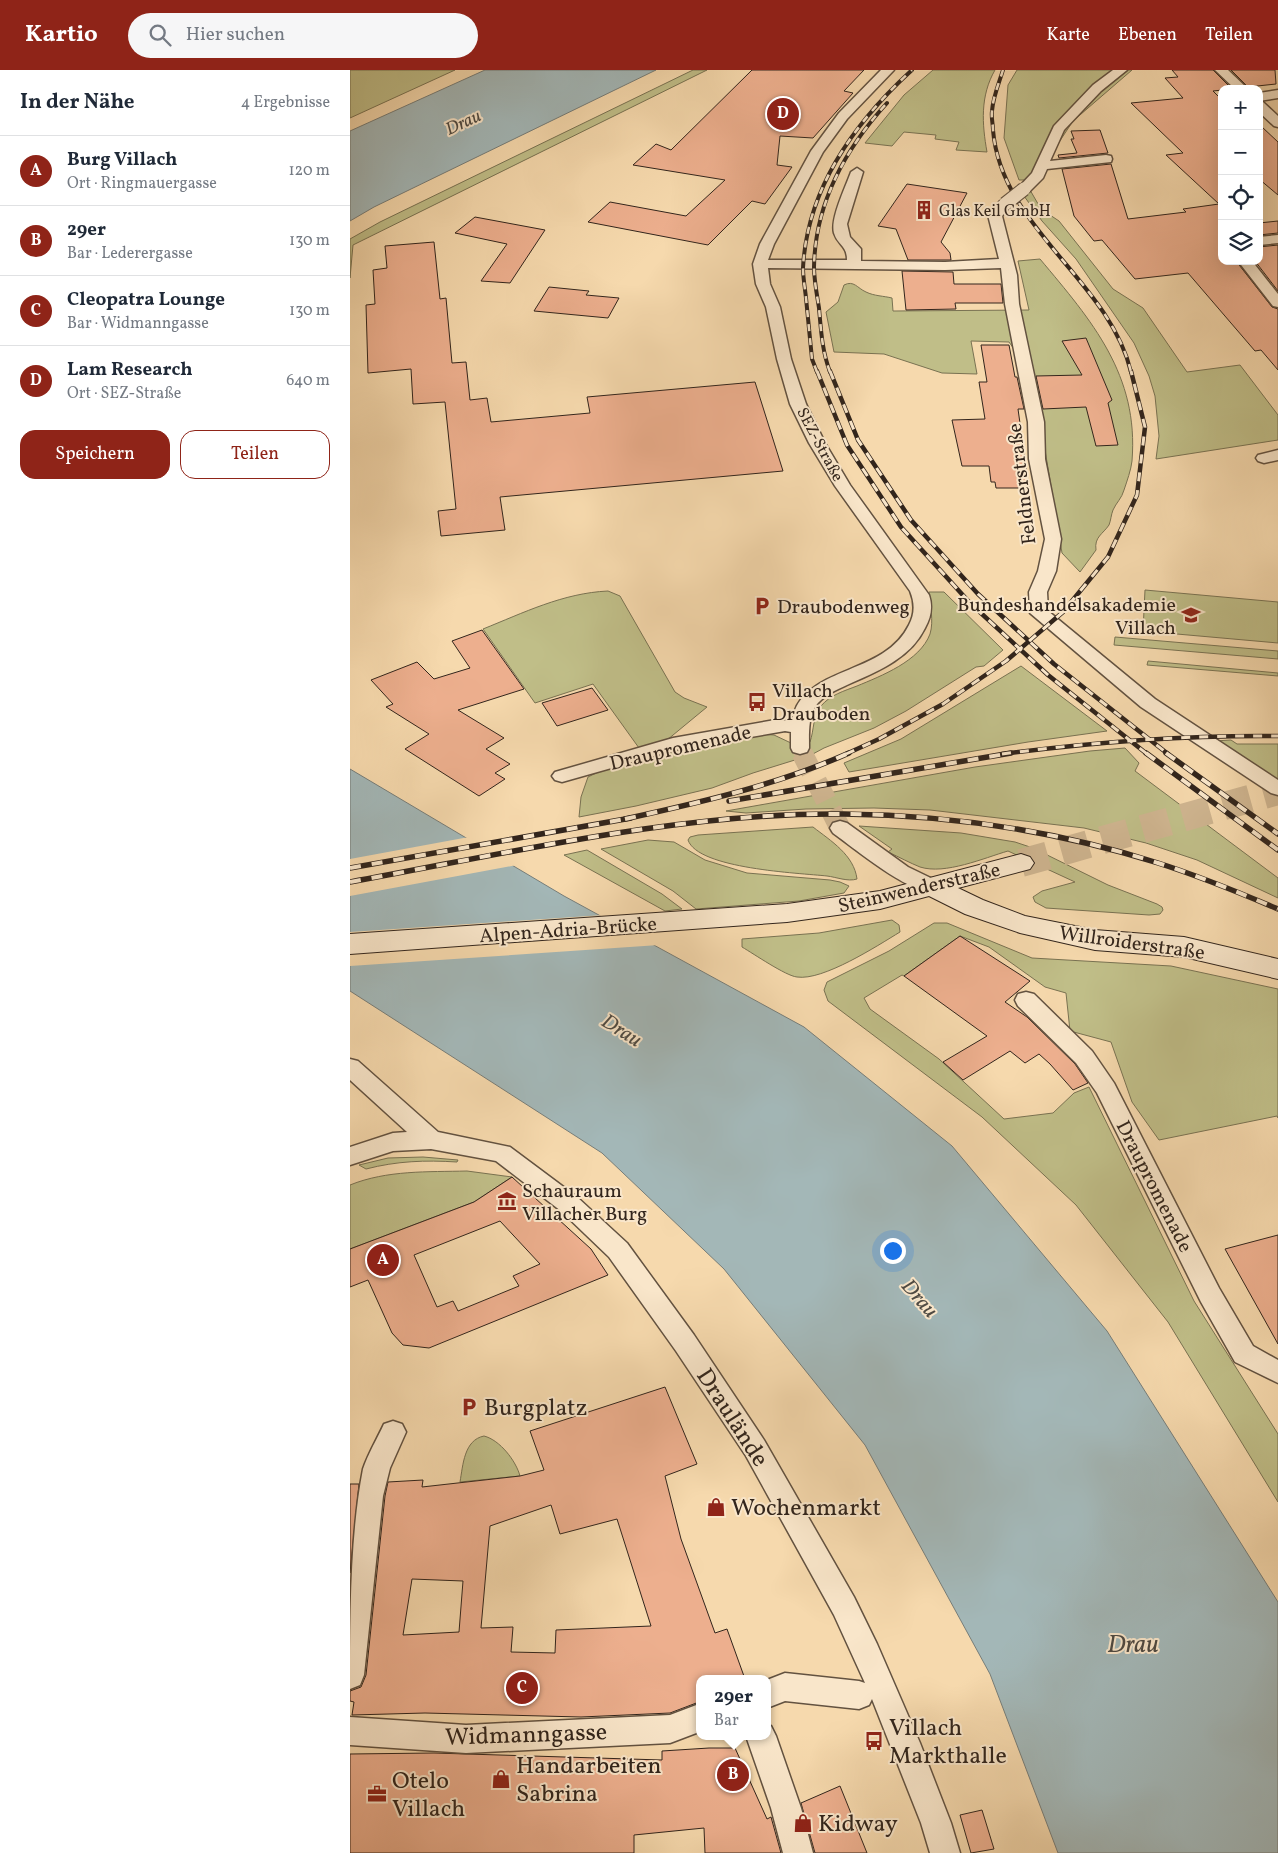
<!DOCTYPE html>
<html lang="de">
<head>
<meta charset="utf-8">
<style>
  body { margin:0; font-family:Vollkorn,serif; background:#f6f6f7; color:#1f2937 }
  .controls { position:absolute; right:15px; top:15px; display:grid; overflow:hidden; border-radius:10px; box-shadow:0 5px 20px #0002 }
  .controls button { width:45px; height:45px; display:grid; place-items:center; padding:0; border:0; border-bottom:1px solid #e0e1e3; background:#fff; color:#1f2937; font:25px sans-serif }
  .you { position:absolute; left:542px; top:1180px; width:18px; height:18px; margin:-12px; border:4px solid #fff; border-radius:50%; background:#1a73e8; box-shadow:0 0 0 8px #1a73e833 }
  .badge { display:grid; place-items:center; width:32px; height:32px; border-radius:50%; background:#8f2418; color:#fff; font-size:16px; font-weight:700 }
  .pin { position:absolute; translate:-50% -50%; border:2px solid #fff; box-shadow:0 1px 5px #0006 }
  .popup { position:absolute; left:346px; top:1605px; width:75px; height:65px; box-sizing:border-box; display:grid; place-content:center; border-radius:10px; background:#fff; filter:drop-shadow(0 1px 4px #0005); font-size:16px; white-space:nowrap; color:#747a83 }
  .popup b { font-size:19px; color:#1f2937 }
  .popup::after { content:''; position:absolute; left:50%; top:100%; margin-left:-10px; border:10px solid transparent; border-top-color:#fff }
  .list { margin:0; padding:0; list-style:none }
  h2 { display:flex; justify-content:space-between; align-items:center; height:65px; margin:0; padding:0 20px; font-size:21px }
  h2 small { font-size:16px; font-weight:400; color:#747a83 }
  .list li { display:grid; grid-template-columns:32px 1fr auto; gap:15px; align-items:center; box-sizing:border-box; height:70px; padding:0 20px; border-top:1px solid #e0e1e3 }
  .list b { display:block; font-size:19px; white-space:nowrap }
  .list p { margin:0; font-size:16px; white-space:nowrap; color:#747a83 }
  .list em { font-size:16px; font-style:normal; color:#747a83 }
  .actions { display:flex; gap:10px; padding:15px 20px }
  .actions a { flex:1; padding:11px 0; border:1px solid #8f2418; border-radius:15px; text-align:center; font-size:18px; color:#8f2418 }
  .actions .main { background:#8f2418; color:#fff }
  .icon { flex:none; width:28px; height:28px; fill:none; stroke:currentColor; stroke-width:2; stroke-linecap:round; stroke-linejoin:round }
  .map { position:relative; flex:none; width:928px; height:1783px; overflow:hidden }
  header { display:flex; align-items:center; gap:30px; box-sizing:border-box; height:70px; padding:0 25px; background:#8f2418; color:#fff }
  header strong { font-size:24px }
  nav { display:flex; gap:28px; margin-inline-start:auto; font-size:18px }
  .search { width:350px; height:45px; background:#f6f6f7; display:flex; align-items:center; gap:12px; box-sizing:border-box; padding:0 18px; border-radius:28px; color:#747a83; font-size:19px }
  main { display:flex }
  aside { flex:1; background:#fff }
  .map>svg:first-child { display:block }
</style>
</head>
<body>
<header>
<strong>Kartio</strong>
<div class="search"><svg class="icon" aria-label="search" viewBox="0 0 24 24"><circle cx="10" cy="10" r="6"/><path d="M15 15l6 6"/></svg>Hier suchen</div>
<nav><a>Karte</a><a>Ebenen</a><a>Teilen</a></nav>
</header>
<main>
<aside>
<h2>In der Nähe<small>4 Ergebnisse</small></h2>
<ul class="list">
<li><span class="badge">A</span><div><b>Burg Villach</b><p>Ort · Ringmauergasse</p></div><em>120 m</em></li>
<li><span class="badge">B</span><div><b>29er</b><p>Bar · Lederergasse</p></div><em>130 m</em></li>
<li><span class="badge">C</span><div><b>Cleopatra Lounge</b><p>Bar · Widmanngasse</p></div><em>130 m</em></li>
<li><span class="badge">D</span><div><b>Lam Research</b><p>Ort · SEZ-Straße</p></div><em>640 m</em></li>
</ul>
<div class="actions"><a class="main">Speichern</a><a>Teilen</a></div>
</aside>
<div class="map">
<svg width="928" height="1783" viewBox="0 0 928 1783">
  <rect width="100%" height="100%" fill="#f6d9ad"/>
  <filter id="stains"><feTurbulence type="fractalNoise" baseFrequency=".004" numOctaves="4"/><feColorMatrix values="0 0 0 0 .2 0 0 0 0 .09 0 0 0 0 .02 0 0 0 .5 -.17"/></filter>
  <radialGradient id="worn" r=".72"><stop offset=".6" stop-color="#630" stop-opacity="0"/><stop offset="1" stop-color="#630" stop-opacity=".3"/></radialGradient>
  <g fill="#c0be88" stroke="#797252">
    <polygon points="0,0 105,0 0,48"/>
    <polygon points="343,0 357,0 3,175 0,208 0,169 30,152"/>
    <path d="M583 0H645C630 26 632 54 637 82L606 80 609 72 585 69 586 65 554 62 542 76 515 73 554 25Z"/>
    <polygon points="667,0 782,0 723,51 684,110 669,110 654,68 658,15"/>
    <polygon points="680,120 691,139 709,151 763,219 793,238 837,302 890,295 928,345 928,370 806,389 809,366 805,326 799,306 784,273 726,189 692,151 674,126"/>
    <path d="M690 189C742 251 789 305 782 391 781 400 777 411 774 420 772 428 766 433 763 440 761 445 761 450 759 455 753 464 744 467 746 480L730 502 712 483 694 374 664 279 659 272 621 271 627 304 592 303 534 284 484 282 476 242 488 232 494 215C504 210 507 218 516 222 524 226 534 226 542 228L543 241 679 240 668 191Z"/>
    <polygon points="795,520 928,532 928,573 793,561"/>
    <path d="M258 521 270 526 325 622 334 628 357 637 317 670 289 678 243 614 185 633 133 559C173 543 213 523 258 521Z"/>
    <path d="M579 522H594L653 580 634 596 626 597 556 641 524 658 474 678 461 685 403 703 362 718 286 736 229 747 231 727 238 707C285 682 356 675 409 664L424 665 441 673 460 672C464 661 463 644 471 636 480 625 494 621 507 616 531 606 570 591 580 564 584 551 580 535 579 522Z"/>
    <polygon points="765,567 928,581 928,589 764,575"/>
    <polygon points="798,591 928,603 928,606 797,595"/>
    <polygon points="671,596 757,661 678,672 499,702 494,693 551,669"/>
    <polygon points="881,670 887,674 928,674 928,713 864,671"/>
    <polygon points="775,678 789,693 785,701 928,808 928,828 847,790 796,773 734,758 580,740 524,738 456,739 396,743 376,741 625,697 740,681"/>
    <path d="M509 756 611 763 665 772 683 778 758 815 807 834 812 837 813 840 810 844 799 845 696 838 685 832 683 827 692 821 725 812 658 781C634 788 595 805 570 797 560 793 549 787 538 782L542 779Z"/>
    <path d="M463 757C481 771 504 785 507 809 498 812 486 807 477 806 449 803 348 799 338 770L340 767 348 765Z"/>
    <polygon points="298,770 324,772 355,790 397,803 480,810 490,812 499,816 494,823 449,831 346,839 323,821 251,779"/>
    <polygon points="237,780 312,824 332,839 315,841 214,785"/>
    <path d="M542 850 549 855 550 862C527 876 473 911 447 907 436 906 404 884 392 877V869L469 863Z"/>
    <polygon points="584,853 597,853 682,888 821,896 928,919 928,1048 927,1046 809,1070 782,1032 761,972 720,961 716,923 695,917 639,877 610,866 554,906 552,905 514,928 520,939 589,989 654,1049 703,1043 724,1023 739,1017 844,1231 928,1364 928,1432 818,1252 726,1135 632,1047 478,931 474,920 477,912 539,881"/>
    <path d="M73 1087 108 1090 107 1092C75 1090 47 1091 16 1099L9 1095 38 1088Z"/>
    <path d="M117 1101 162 1107 124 1132 0 1179V1115C37 1100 78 1102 117 1101Z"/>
    <path d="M134 1366C150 1370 166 1391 170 1406L110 1412C113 1395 114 1370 134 1366Z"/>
  </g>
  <g fill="#a3b7b7" stroke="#767d79">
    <polygon points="135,0 306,0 24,137 0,151 0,61"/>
    <polygon points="0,699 214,826 454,957 602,1076 757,1261 928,1532 928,1783 708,1783 640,1604 515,1375 374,1199 252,1083 0,921"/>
  </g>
  <g fill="#f6d9ad">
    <polygon points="119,767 167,795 0,826 0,789"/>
    <polygon points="254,845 309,875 0,896 0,862"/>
  </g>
  <g fill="#edaf8e" stroke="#32251c" fill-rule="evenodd">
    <polygon points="402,0 514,0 494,21 503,23 463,68 430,66 427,95 442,97 415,134 402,131 358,175 238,152 260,132 336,146 375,110 283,95 306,74 321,80"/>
    <polygon points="822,0 863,0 882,19 863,21 872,30 872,191 886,191 922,237 928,239 928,300 911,280 905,281 838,203 785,209 752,170 744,171 724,146 712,99 761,94 778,149 836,142 833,139 869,134 816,85 833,83 781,33 833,28 815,8 828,7"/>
    <polygon points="881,0 925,0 926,14 898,17"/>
    <polygon points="909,57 912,57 928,72 928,125 909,109"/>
    <polygon points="750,60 758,83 709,88 708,85 727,83 721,69 724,69 721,61"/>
    <polygon points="557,114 617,123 591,172 600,183 601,190 558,190 546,159 528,156"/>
    <polygon points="125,147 195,160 160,213 131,211 157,174 105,163"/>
    <polygon points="928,151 928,163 909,165 909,153"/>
    <polygon points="84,172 90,229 96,228 102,293 116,292 120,330 137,328 141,352 240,343 237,327 405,312 433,401 150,427 155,460 91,466 88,441 106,439 95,332 63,334 61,299 18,303 16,235 25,234 23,200 37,198 35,176"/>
    <polygon points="928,175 928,221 905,191 909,191 909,177"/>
    <polygon points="552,201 603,202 604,214 651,214 653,233 605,233 606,239 556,240"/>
    <polygon points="199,217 239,221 236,225 269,228 258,248 184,241"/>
    <polygon points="736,268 762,330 758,333 768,375 746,376 736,337 693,339 686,306 732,305 712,271"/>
    <polygon points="631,275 659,275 665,307 667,307 674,339 668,339 679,418 646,418 645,412 641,412 639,396 612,396 602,350 635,349 629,312 637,312"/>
    <polygon points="132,560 174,619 108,640 154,668 136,679 160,694 145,703 155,709 129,726 55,679 79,664 36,637 43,634 21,610 67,592 84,609 120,598 102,571"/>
    <polygon points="242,618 258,640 207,656 192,633"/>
    <polygon points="610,866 680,911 655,932 677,947 725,994 738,1013 723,1020 700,994 689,984 675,993 660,981 613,1010 593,992 637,966 554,906"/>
    <path d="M162 1107 241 1179 258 1205 79 1278 53 1275 42 1263 18 1210 0 1217V1179L124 1132ZM150 1151 190 1194 163 1206 169 1216 108 1241 103 1231 87 1237 64 1185Z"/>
    <polygon points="928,1165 928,1274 875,1179"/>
    <path d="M315 1317 347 1394 315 1406 331 1469 365 1563 377 1559 395 1609H349V1632L320 1643 231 1647 75 1643 2 1645 4 1632 0 1631V1621L11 1617 16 1605 35 1426 38 1412 73 1410 72 1417 170 1406 194 1400 180 1361ZM201 1435 210 1464 267 1449 301 1556 206 1560 205 1583 161 1582 163 1557 131 1558 140 1456ZM62 1509 113 1511 109 1562 53 1565Z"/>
    <polygon points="0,1414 9,1414 0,1503"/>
    <polygon points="359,1678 385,1678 417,1749 421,1747 431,1783 355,1783 354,1758 284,1765 284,1783 0,1783 0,1684 84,1683 312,1690 312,1681"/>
    <polygon points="490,1716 517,1783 465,1783 451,1733"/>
    <polygon points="632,1740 644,1779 621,1783 610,1745"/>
  </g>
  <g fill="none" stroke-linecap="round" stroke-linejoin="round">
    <polyline stroke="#cfb590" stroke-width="17" stroke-dasharray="17 9" stroke-linecap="butt" points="450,678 453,684"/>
    <polyline stroke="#cfb590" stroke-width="21" stroke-dasharray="21 11" stroke-linecap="butt" points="452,683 490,758"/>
    <polyline stroke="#cfb590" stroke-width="28" stroke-dasharray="28 14" stroke-linecap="butt" points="671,793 928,721"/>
    <g stroke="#635240" stroke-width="3">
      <g id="street">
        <path d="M531 0H544L497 49 473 82 424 174 418 190H497C497 175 488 176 484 163 480 149 496 116 501 102L507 98 513 102 497 154 500 167 511 179V191L595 192 649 189 638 145 650 131H660L662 134 652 146 667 205 669 234 694 352 695 389 711 469 706 501 697 522 698 541 805 629 928 710V725L921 723 791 637 680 543 679 522 688 501 695 469 679 389 678 352 655 234 651 198 595 200 418 198 420 214 430 237 441 289 456 334 475 373 500 415 579 525C583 537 581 547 575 558 560 589 526 602 497 615 486 620 472 626 465 637 458 648 459 665 459 678L457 682 450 684 443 682 441 678V662L435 661 325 680 212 712 205 710 202 706 205 702 323 668 425 650 442 651C444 640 448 631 456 624 485 596 538 597 559 555 565 544 565 533 560 521L485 416 459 373 440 334 427 289 416 237 406 214 403 194 410 174 461 81 489 43Z"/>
        <polygon points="763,0 777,0 751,21 714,60 700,91 756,85 761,86 762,89 761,92 697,99 693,108 679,122 669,122 667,119 682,103 704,56 743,15"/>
        <polygon points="865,0 878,0 898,19 885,19"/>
        <polygon points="928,20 928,28 909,31 909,23"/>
        <polygon points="909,31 913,32 928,46 928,57 924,56 909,42"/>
        <polygon points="928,165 928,173 909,175 909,167"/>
        <polygon points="888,191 902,191 928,224 928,237 923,236"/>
        <polygon points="928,380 928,390 914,393 908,391 906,388 908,385"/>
        <path d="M490 751 497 753 558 797 589 812 592 817 589 822C565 829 504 778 483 763L480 758 483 753Z"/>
        <polygon points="676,922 684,924 742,981 764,1013 869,1218 903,1276 928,1290 928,1313 885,1292 851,1232 747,1023 726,993 668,936 665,930 668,924"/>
        <polygon points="0,989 8,991 88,1062 160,1077 227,1127 277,1173 344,1265 414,1370 504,1527 527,1574 570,1673 601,1753 610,1783 580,1783 571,1753 522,1629 519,1635 509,1639 435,1631 417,1638 417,1610 435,1603 509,1611 515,1613 484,1545 396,1386 326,1281 259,1187 211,1141 146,1091 81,1079 43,1081 0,1095 0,1077 43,1063 57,1062 0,1010"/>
        <path d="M43 1351 52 1354 56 1362 40 1398 33 1426 14 1605 10 1615 0 1619C0 1550 0 1465 13 1399 18 1384 27 1369 34 1354Z"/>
        <polygon points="349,1634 349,1662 320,1673 116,1683 0,1675 0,1647 116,1655 320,1645"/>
        <polygon points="417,1654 421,1656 426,1666 451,1738 463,1783 433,1783 421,1738 396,1666 417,1666"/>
      </g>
    </g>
    <g stroke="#32251c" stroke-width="2">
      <polygon id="secondary" points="671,784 680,787 684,793 680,799 608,818 633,830 675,846 745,860 834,867 928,889 928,909 834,887 745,880 670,863 615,844 579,826 530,839 437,852 0,884 0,864 437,834 530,821"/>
    </g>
    <use href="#street" fill="#f9e6ca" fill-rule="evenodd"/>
    <use href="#secondary" fill="#f9e6ca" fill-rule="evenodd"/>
    <g stroke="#32251c" stroke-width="4">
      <g id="rail-far2">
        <path d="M653 0C649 13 643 27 642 41 641 47 643 54 643 60 651 158 759 210 781 302"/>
        <path d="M467 302 462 289C460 269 458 248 456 228 455 218 453 208 453 198 457 118 505 52 562 0"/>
        <path d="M480 302C472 281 471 260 469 238 467 225 464 210 464 197 465 134 496 78 537 33"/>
      </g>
    </g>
    <g stroke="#32251c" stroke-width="4.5">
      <g id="rail-far1">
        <polyline points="467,301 497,375 551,457 620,533 698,605 797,684"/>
        <polyline points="480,301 508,370 561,450 628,524 704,594 818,684"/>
        <polyline points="496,684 529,669 593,634 656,591 713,542 758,487 787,425 795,357 781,301"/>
        <path d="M652 684C744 672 835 665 928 666"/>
      </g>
    </g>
    <g stroke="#32251c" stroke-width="5.5">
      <g id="rail">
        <polyline points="796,683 928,780"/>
        <polyline points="816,683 928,764"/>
        <polyline points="379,731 661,683"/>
        <path d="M275 749C352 732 427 715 499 683"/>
        <polyline points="0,798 281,748"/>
        <path d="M0 812C160 783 331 742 494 744 601 745 707 761 808 793 849 806 888 822 928 839"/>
      </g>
    </g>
    <use href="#rail-far2" stroke="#f9e6ca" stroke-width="2.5" stroke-dasharray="7" stroke-linecap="butt"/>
    <use href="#rail-far1" stroke="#f9e6ca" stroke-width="3" stroke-dasharray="9" stroke-linecap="butt"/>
    <use href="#rail" stroke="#f9e6ca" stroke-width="4" stroke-dasharray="11" stroke-linecap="butt"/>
    <g stroke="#635240" stroke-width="15" stroke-linecap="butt">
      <polyline id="street-bridge" points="655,134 674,119"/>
    </g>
    <use href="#street-bridge" stroke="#f9e6ca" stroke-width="13"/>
  </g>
  <defs>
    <g id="building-bare" transform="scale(1.5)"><path d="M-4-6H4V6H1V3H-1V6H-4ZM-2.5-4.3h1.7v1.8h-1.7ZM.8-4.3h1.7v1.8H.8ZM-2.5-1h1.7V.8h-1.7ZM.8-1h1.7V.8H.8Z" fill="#8f2418" stroke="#f9e6ca" stroke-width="2.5" paint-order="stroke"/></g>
    <g id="parking-bare" transform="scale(1.5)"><path d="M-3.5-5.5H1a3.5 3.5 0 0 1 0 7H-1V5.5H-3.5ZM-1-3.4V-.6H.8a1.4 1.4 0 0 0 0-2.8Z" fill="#8f2418" stroke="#f9e6ca" stroke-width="2.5" paint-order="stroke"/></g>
    <g id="school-bare" transform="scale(1.5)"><path d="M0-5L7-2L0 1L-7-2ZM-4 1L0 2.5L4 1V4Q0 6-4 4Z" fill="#8f2418" stroke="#f9e6ca" stroke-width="2.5" paint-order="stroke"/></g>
    <g id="bus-bare" transform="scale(1.5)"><path d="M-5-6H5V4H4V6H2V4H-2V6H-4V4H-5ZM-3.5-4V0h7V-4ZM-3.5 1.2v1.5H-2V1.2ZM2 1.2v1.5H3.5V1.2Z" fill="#8f2418" stroke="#f9e6ca" stroke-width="2.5" paint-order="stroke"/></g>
    <g id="museum-bare" transform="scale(1.5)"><path d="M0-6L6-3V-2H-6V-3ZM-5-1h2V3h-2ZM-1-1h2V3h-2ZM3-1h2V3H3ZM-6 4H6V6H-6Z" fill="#8f2418" stroke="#f9e6ca" stroke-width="2.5" paint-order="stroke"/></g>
    <g id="shop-bare" transform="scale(1.5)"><path d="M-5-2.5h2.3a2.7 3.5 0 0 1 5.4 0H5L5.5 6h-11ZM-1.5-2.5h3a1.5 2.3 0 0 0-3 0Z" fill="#8f2418" stroke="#f9e6ca" stroke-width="2.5" paint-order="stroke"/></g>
    <g id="office-bare" transform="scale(1.5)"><path d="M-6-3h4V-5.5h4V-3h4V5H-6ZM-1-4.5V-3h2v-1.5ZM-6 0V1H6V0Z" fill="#8f2418" stroke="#f9e6ca" stroke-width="2.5" paint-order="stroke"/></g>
  </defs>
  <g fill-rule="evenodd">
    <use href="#building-bare" x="574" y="140"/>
    <use href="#parking-bare" x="412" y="536"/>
    <use href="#school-bare" x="841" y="545"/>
    <use href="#bus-bare" x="407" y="632"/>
    <use href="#museum-bare" x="157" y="1131"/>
    <use href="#parking-bare" x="119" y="1337"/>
    <use href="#shop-bare" x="366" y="1437"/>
    <use href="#bus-bare" x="524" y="1671"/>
    <use href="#shop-bare" x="151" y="1709"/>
    <use href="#office-bare" x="27" y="1724"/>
    <use href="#shop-bare" x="453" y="1753"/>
  </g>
  <g text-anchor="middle" stroke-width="4" stroke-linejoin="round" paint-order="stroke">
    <g font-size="16" fill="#32251c" stroke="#f9e6ca" text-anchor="start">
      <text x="589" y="146">Glas Keil GmbH</text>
    </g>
    <g font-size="16" fill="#32251c" stroke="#f9e6ca">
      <text transform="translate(471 374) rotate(62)" y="6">SEZ-Straße</text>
    </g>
    <g font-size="18" font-style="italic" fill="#4e4a43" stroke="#f9e6ca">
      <text transform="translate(113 52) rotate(-25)" y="6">Drau</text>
    </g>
    <g font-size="20" fill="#32251c" stroke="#f9e6ca">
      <text transform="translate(671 414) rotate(-97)" y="7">Feldnerstraße</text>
      <text transform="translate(330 677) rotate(-13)" y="7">Draupromenade</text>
      <text transform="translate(569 817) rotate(-13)" y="7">Steinwenderstraße</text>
      <text transform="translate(218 859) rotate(-4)" y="7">Alpen-Adria-Brücke</text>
      <text transform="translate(782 872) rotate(8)" y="7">Willroiderstraße</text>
      <text transform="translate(805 1116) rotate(63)" y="7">Draupromenade</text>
    </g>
    <g font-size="20" fill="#32251c" stroke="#f9e6ca" text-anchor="start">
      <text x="826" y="541" text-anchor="end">Bundeshandelsakademie<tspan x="826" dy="23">Villach</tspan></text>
      <text x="427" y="543">Draubodenweg</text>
      <text x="422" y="627">Villach<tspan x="422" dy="23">Drauboden</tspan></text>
      <text x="172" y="1127">Schauraum<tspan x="172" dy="23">Villacher Burg</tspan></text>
    </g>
    <g font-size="21" font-style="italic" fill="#4e4a43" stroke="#f9e6ca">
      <text transform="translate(272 960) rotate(32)" y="7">Drau</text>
      <text transform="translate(570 1228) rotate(49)" y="7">Drau</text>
    </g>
    <g font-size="24" fill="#32251c" stroke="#f9e6ca" text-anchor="start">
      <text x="134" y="1345">Burgplatz</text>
      <text x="381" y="1445">Wochenmarkt</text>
      <text x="539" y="1665">Villach<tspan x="539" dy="28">Markthalle</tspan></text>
      <text x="166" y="1703">Handarbeiten<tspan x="166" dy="28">Sabrina</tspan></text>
      <text x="42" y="1718">Otelo<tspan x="42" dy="28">Villach</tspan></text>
      <text x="468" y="1761">Kidway</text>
    </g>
    <g font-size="24" fill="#32251c" stroke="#f9e6ca">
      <text transform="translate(383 1347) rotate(57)" y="8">Draulände</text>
      <text transform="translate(176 1664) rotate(-2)" y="8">Widmanngasse</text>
    </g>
    <g font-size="25" font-style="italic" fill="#4e4a43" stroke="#f9e6ca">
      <text x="783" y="1582">Drau</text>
    </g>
  </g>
  <rect width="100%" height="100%" filter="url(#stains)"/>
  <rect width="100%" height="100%" fill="url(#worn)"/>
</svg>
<div class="controls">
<button>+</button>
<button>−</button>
<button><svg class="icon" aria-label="locate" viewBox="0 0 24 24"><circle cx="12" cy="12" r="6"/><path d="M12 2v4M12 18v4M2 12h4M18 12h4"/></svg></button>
<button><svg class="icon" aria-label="layers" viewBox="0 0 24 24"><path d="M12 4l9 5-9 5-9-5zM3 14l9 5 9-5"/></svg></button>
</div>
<div class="you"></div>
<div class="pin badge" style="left:33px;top:1190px">A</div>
<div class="pin badge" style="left:383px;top:1705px">B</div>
<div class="popup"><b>29er</b>Bar</div>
<div class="pin badge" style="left:172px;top:1618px">C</div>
<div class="pin badge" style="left:433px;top:44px">D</div>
</div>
</main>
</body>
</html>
